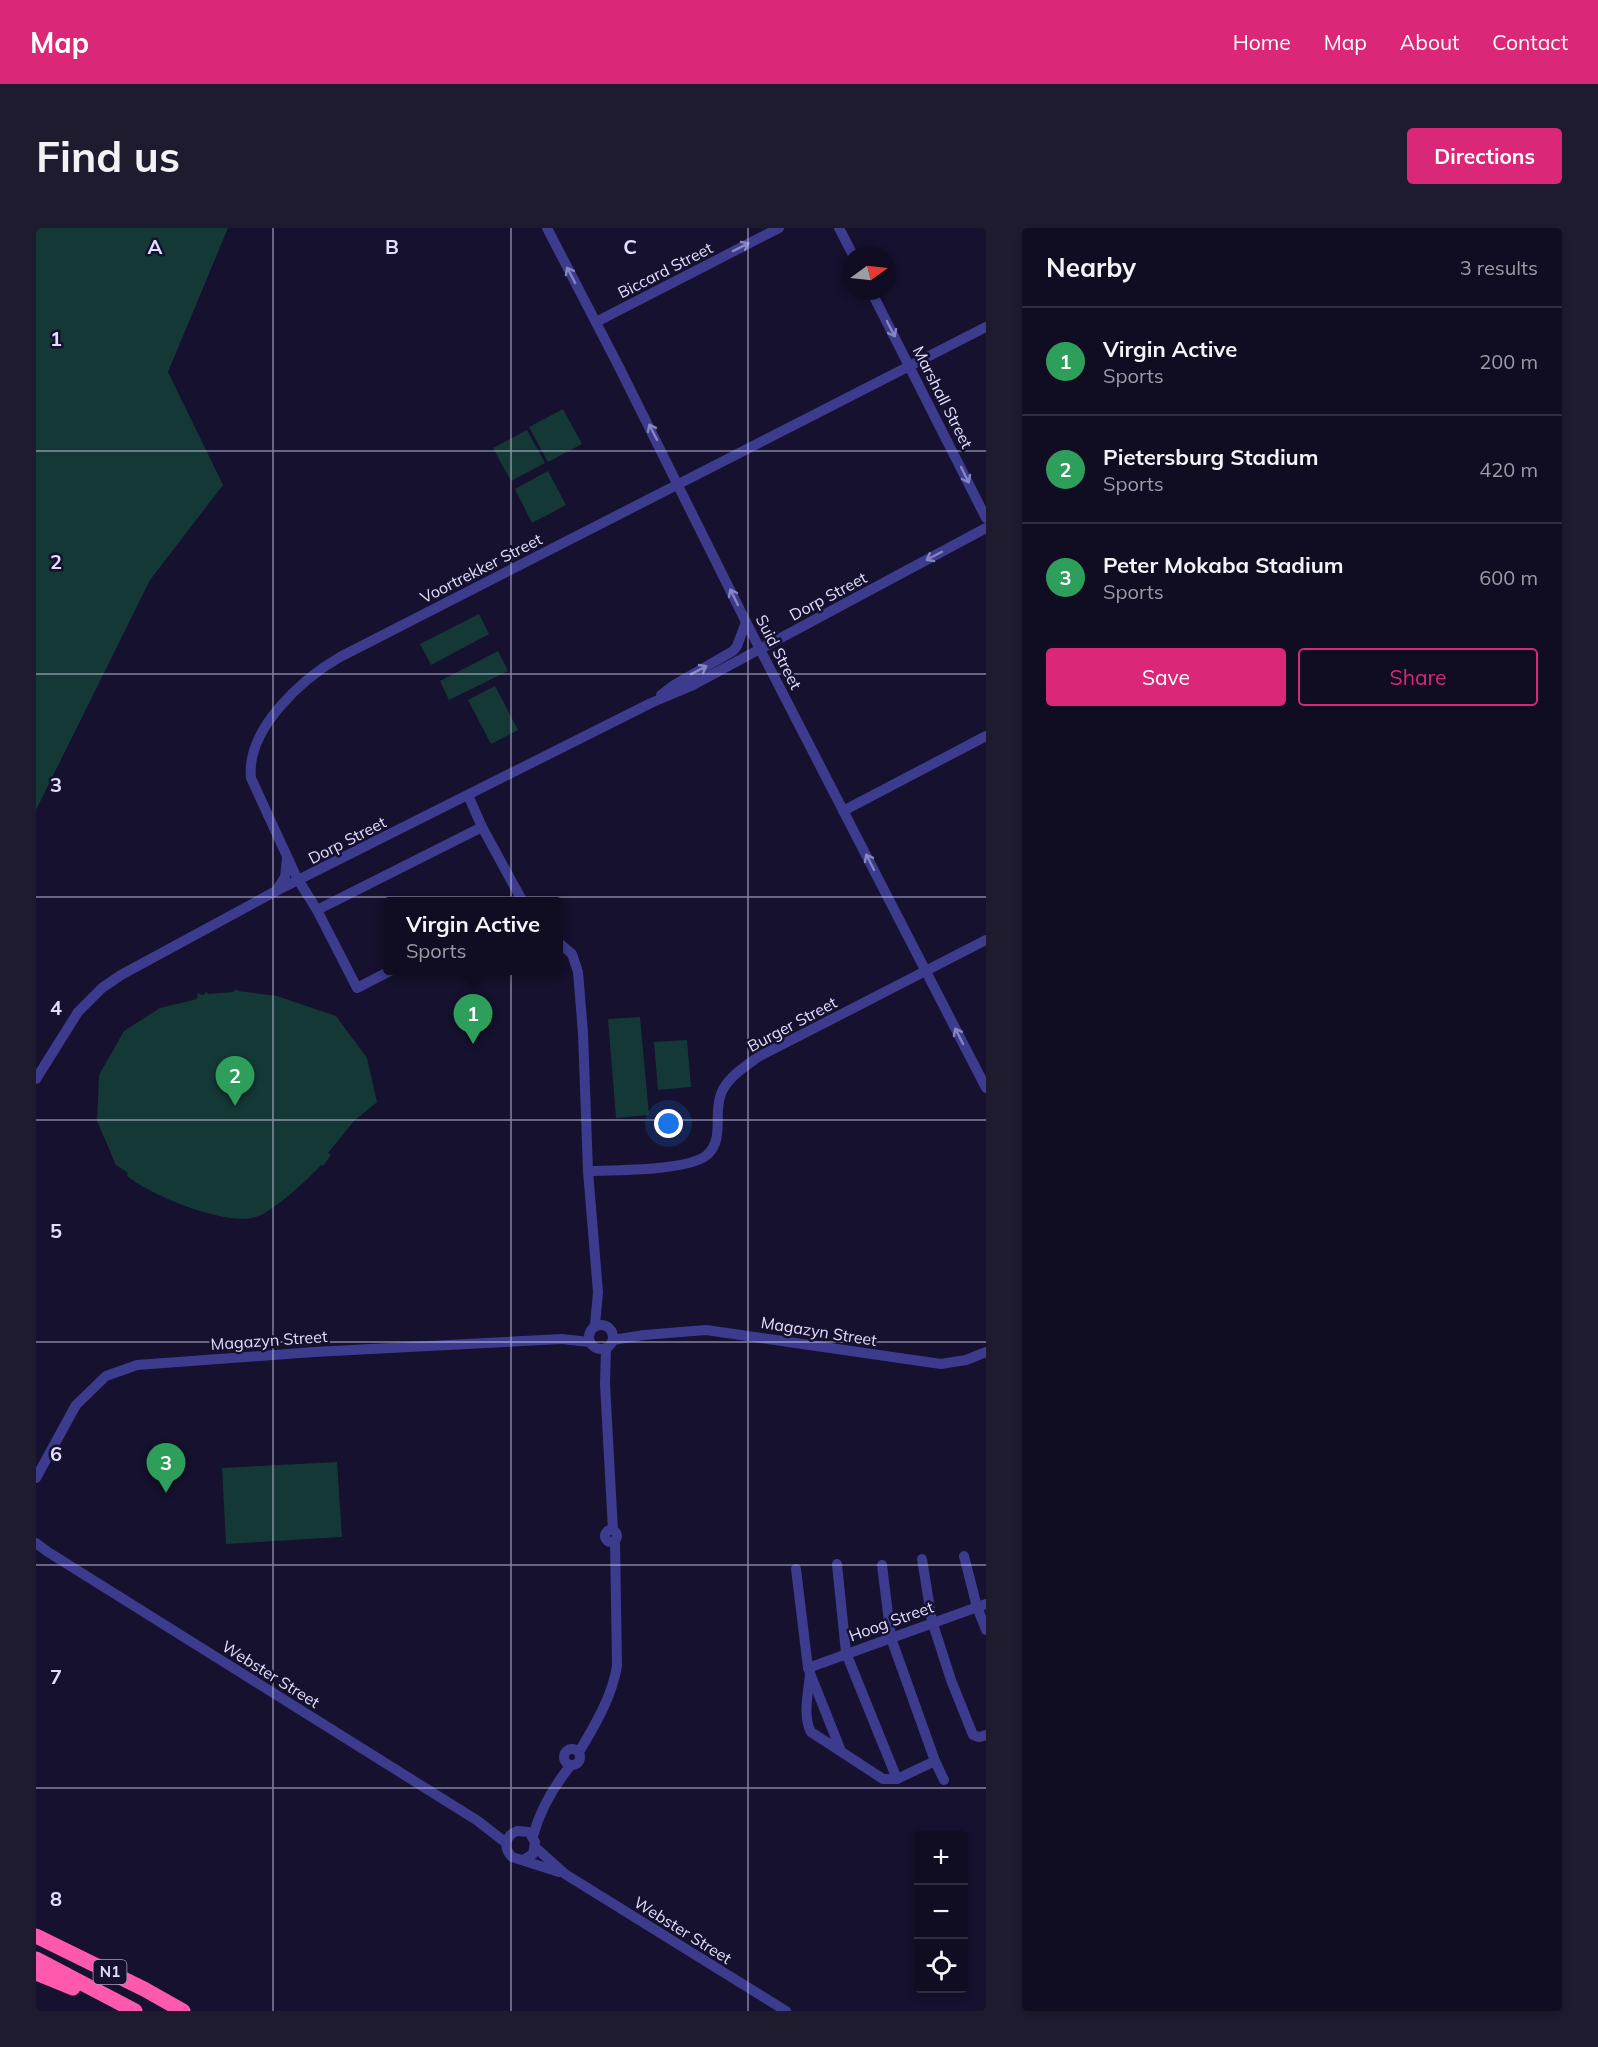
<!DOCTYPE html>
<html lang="en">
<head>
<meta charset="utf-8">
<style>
  body { margin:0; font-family:Mulish,sans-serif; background:#1e1b2f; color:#f1f3f6 }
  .controls { position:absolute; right:18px; bottom:18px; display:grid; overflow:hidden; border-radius:6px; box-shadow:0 3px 9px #0003 }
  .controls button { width:54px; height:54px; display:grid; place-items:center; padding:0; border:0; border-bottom:2px solid #302d40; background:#100d22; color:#f1f3f6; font:30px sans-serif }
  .compass { position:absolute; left:806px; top:18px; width:54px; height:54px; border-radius:50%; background:#100d22; box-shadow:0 3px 9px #0003; rotate:75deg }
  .you { position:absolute; left:633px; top:896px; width:21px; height:21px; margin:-15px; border:4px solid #fff; border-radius:50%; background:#1a73e8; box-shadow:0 0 0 9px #1a73e833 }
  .badge { display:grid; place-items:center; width:39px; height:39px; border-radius:50%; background:#db2777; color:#fff; font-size:20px; font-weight:700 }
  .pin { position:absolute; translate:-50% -50px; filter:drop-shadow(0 2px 3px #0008) }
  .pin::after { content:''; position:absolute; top:32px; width:21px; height:18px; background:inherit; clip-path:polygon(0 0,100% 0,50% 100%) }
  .popup { position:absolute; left:347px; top:669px; width:180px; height:78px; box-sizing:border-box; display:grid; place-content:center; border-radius:6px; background:#100d22; filter:drop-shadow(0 2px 4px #0005); font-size:20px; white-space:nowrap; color:#9c9ca5 }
  .popup b { font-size:22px; color:#f1f3f6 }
  .popup::after { content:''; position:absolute; left:50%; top:100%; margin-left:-12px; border:12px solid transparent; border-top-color:#100d22 }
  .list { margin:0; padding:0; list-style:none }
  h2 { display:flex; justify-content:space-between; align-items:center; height:78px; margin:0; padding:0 24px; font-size:26px }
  h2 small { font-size:20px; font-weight:400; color:#9c9ca5 }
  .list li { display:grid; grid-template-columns:39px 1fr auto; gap:18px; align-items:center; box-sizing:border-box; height:108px; padding:0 24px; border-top:2px solid #302d40 }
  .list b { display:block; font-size:22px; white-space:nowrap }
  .list p { margin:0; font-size:20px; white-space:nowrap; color:#9c9ca5 }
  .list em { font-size:20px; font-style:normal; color:#9c9ca5 }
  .actions { display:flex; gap:12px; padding:18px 24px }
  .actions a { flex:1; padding:14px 0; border:2px solid #db2777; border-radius:6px; text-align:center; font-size:21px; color:#db2777 }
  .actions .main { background:#db2777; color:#fff }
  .icon { flex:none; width:33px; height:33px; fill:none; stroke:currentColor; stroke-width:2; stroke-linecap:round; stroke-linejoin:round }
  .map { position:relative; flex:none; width:950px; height:1783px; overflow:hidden; border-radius:6px }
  header { display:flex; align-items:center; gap:36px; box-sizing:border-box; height:84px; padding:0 30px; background:#db2777; color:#fff }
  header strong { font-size:28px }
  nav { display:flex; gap:33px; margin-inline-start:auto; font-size:21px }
  .intro { display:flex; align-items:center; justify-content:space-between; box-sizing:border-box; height:144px; padding:0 36px }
  h1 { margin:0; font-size:42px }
  .button { padding:15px 27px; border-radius:6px; background:#db2777; color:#fff; font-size:21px; font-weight:700 }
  main { display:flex; gap:36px; padding:0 36px }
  aside { flex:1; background:#100d22; border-radius:6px; box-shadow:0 3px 9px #0003 }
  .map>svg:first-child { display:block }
</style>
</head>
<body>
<header>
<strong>Map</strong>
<nav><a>Home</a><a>Map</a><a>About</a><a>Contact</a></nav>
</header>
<div class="intro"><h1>Find us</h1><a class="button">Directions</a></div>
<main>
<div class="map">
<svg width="950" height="1783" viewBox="0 0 950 1783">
  <rect width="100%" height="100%" fill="#15112e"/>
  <g fill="#143836">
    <polygon points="0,0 192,0 132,144 187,257 114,352 0,582"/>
    <polygon points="527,181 546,216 512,234 493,199"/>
    <polygon points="491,202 509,235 475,253 457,220"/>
    <polygon points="512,243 530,277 496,295 479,261"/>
    <polygon points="443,386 453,406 395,437 384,416"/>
    <polygon points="462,423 472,443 413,472 404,453"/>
    <polygon points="459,458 482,502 455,516 432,472"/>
    <path d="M200 761 202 763 241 768 300 788 331 830 341 874 318 893 292 925 295 927 287 938 285 937C274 950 235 985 220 989 190 999 112 966 91 948L92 945 80 937 61 893 63 847 88 803 124 780 161 771 162 765 166 767 169 766 170 763 172 766 197 764Z"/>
    <polygon points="604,789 613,887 580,890 572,791"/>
    <polygon points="651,812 655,859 622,862 618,814"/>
    <polygon points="301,1234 306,1309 190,1316 186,1240"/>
  </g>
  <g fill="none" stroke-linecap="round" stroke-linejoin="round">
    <g stroke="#3c3b8e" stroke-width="10">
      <polyline points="511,0 582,137 710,394 950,860"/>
      <polyline points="803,0 817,27"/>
      <polyline points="835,63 950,290"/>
      <polyline points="560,94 743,0"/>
      <polyline points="625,467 638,457 697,423 701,418 710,394"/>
      <polyline points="432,567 446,599 487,674"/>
      <polyline points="807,583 950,508"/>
      <polyline points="240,663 249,649 251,630"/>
      <polyline points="281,682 446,599"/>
      <polyline points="522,714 536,726 542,744 547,805 552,943 562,1064 559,1097"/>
      <path d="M356 742 321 760 281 682 261 650 215 550C210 501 266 451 304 429L950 99"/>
      <polyline points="0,851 42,784 66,760 85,747 240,663 615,475 655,458 950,300"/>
      <path d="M552 943C579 942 652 943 671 927 688 912 678 888 684 869 688 852 708 839 722 829L950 712"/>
      <circle cx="565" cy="1109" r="12"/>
      <polyline points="577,1112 608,1107 670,1102 905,1136 930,1132 950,1124"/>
      <polyline points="570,1120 569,1156 577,1302"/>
      <polyline points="0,1250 40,1177 70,1148 101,1137 278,1124 526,1111 553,1114"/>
      <circle cx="575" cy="1308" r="6"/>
      <polyline points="0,1315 12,1324 442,1593 470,1615"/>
      <polyline points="928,1328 941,1379 950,1402"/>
      <polyline points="886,1331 896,1393 915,1452 937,1507 943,1509 950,1507"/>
      <polyline points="846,1337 855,1410 899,1533 908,1552"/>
      <polyline points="760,1341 772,1440 805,1523"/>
      <polyline points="772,1440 950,1376"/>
      <path d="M774 1445C773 1462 766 1488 775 1504L847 1551H861L810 1425 801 1336"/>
      <circle cx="536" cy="1529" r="8"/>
      <path d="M543 1524C559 1497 576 1469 581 1438L579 1312"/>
      <polyline points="861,1551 899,1533"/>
      <path d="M497 1608C504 1582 518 1558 535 1537"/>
      <polyline points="500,1620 529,1646 750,1783"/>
      <path d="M487 1632 497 1626 499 1614 493 1604 481 1603C469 1608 467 1620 476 1629L523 1644"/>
    </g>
    <g stroke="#ff59ae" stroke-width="15">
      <polyline points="0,1708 108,1761 147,1783"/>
      <polyline points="0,1731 99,1783"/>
      <polyline points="0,1745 37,1760"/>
    </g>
  </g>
  <defs><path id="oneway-shaft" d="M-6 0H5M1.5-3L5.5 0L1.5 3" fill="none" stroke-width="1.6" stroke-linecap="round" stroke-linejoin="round" transform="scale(1.5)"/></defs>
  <g stroke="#8684c1">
    <use href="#oneway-shaft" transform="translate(705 19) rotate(-27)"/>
    <use href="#oneway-shaft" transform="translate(535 47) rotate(-118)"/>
    <use href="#oneway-shaft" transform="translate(855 101) rotate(62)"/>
    <use href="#oneway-shaft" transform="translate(617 204) rotate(-117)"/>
    <use href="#oneway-shaft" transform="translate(929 247) rotate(64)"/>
    <use href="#oneway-shaft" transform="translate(898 328) rotate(152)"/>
    <use href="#oneway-shaft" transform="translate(698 369) rotate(-116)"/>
    <use href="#oneway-shaft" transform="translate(663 442) rotate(-27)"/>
    <use href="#oneway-shaft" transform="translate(834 634) rotate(-117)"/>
    <use href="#oneway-shaft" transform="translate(923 808) rotate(-117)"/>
  </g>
  <path fill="none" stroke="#e1deff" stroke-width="1.5" stroke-opacity="0.55" d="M237 0V1783M475 0V1783M712 0V1783M0 223H950M0 446H950M0 669H950M0 892H950M0 1114H950M0 1337H950M0 1560H950"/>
  <g text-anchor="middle" stroke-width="5" stroke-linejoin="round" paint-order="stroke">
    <rect fill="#15112e" stroke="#a4a0c0" stroke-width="1.5" x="57.5" y="1732" width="33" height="24" rx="4.5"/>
    <g font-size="15" font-weight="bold" fill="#e1deff">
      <text x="74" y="1749">N1</text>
    </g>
    <g font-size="16" fill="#e1deff" stroke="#15112e">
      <text transform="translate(629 42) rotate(-27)" y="6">Biccard Street</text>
      <text transform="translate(907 169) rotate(63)" y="6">Marshall Street</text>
      <text transform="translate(445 340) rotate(-27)" y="6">Voortrekker Street</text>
      <text transform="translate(792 368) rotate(-28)" y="6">Dorp Street</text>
      <text transform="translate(743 424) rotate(63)" y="6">Suid Street</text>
      <text transform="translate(311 612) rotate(-27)" y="6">Dorp Street</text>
      <text transform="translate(756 796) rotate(-28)" y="6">Burger Street</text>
      <text transform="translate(783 1103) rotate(9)" y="6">Magazyn Street</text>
      <text transform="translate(233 1112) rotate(-4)" y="6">Magazyn Street</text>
      <text transform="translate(855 1393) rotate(-20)" y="6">Hoog Street</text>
      <text transform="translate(235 1446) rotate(32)" y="6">Webster Street</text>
      <text transform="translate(647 1702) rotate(32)" y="6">Webster Street</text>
    </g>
  </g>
  <g font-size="20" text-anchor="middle" font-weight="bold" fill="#e1deff" stroke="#15112e" stroke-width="5" stroke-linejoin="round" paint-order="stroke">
    <text x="119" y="26">A</text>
    <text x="356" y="26">B</text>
    <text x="594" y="26">C</text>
    <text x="20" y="118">1</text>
    <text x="20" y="341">2</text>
    <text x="20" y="564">3</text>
    <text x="20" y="787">4</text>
    <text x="20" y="1010">5</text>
    <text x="20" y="1233">6</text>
    <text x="20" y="1456">7</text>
    <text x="20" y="1678">8</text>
  </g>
</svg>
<div class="controls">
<button>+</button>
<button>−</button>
<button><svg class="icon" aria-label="locate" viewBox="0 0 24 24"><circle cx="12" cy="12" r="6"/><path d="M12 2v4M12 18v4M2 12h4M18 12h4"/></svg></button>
</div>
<svg class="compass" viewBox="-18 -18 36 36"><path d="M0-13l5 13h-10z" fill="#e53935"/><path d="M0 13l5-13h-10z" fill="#9c9ca5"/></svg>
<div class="you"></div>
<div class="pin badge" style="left:437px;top:816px;background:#2e9e5b">1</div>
<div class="popup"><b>Virgin Active</b>Sports</div>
<div class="pin badge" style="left:199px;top:878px;background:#2e9e5b">2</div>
<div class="pin badge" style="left:130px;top:1265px;background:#2e9e5b">3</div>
</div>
<aside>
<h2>Nearby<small>3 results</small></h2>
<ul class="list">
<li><span class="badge" style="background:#2e9e5b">1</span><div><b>Virgin Active</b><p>Sports</p></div><em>200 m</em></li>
<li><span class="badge" style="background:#2e9e5b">2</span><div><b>Pietersburg Stadium</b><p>Sports</p></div><em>420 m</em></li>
<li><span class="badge" style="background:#2e9e5b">3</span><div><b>Peter Mokaba Stadium</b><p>Sports</p></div><em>600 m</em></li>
</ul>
<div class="actions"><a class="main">Save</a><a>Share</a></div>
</aside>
</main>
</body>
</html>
